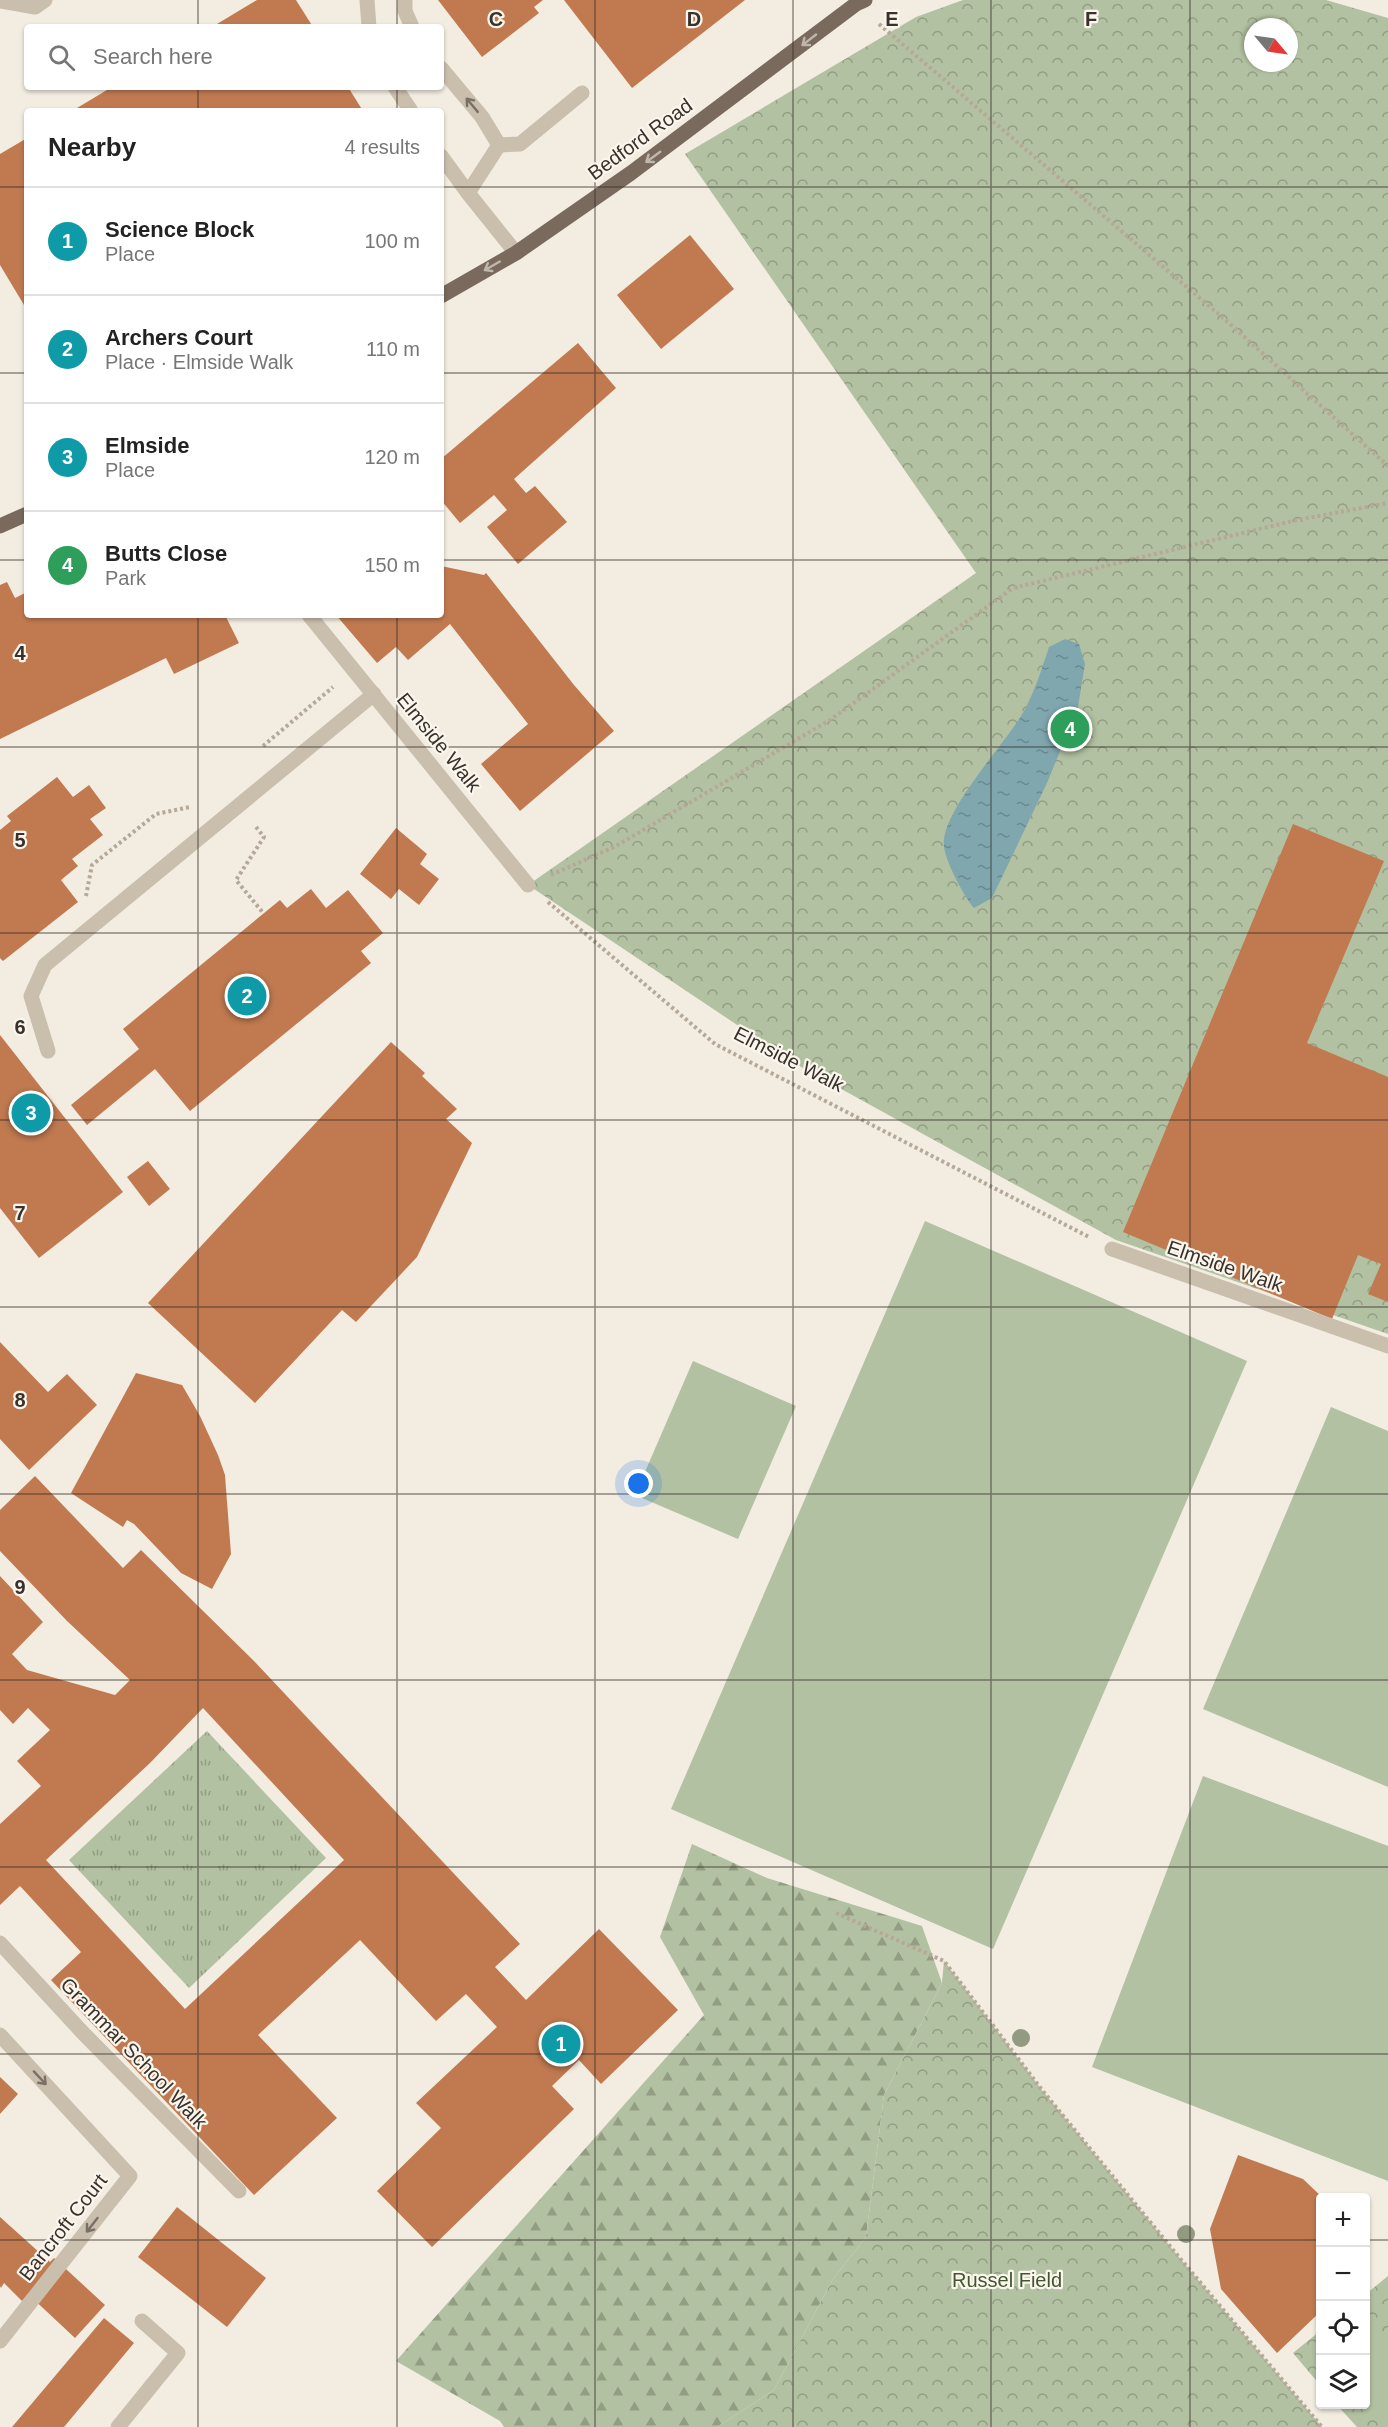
<!DOCTYPE html>
<html lang="en">
<head>
<meta charset="utf-8">
<style>
  body { margin:0; font-family:Arial,sans-serif; background:#f6f6f6; color:#222 }
  .controls { position:absolute; right:18px; bottom:18px; display:grid; overflow:hidden; border-radius:6px; box-shadow:0 2px 4px #0004 }
  .controls button { width:54px; height:54px; display:grid; place-items:center; padding:0; border:0; border-bottom:2px solid #e0e0e0; background:#fff; color:#222; font:30px sans-serif }
  .compass { position:absolute; left:1244px; top:18px; width:54px; height:54px; border-radius:50%; background:#fff; box-shadow:0 2px 4px #0004; rotate:119deg }
  .you { position:absolute; left:639px; top:1484px; width:21px; height:21px; margin:-15px; border:4px solid #fff; border-radius:50%; background:#1a73e8; box-shadow:0 0 0 9px #1a73e833 }
  .badge { display:grid; place-items:center; width:39px; height:39px; border-radius:50%; background:#111827; color:#fff; font-size:20px; font-weight:700 }
  .pin { position:absolute; translate:-50% -50%; border:3px solid #fff; box-shadow:0 2px 6px #0006 }
  .list { margin:0; padding:0; list-style:none }
  h2 { display:flex; justify-content:space-between; align-items:center; height:78px; margin:0; padding:0 24px; font-size:26px }
  h2 small { font-size:20px; font-weight:400; color:#767676 }
  .list li { display:grid; grid-template-columns:39px 1fr auto; gap:18px; align-items:center; box-sizing:border-box; height:108px; padding:0 24px; border-top:2px solid #e0e0e0 }
  .list b { display:block; font-size:22px; white-space:nowrap }
  .list p { margin:0; font-size:20px; white-space:nowrap; color:#767676 }
  .list em { font-size:20px; font-style:normal; color:#767676 }
  .icon { flex:none; width:33px; height:33px; fill:none; stroke:currentColor; stroke-width:2; stroke-linecap:round; stroke-linejoin:round }
  .map { position:relative; flex:none; width:1388px; height:2427px; overflow:hidden }
  .search { position:absolute; background:#fff; box-shadow:0 2px 4px #0004; left:24px; top:24px; width:420px; height:66px; display:flex; align-items:center; gap:15px; box-sizing:border-box; padding:0 21px; border-radius:6px; color:#767676; font-size:22px }
  .panel { position:absolute; background:#fff; box-shadow:0 2px 4px #0004; left:24px; top:108px; width:420px; height:510px; border-radius:6px }
  .map>svg:first-child { display:block }
</style>
</head>
<body>
<div class="map">
<svg width="1388" height="2427" viewBox="0 0 1388 2427">
  <defs>
    <pattern id="grass-tufts" width="24" height="20" patternUnits="userSpaceOnUse" patternTransform="scale(1.5)"><rect width="24" height="20" fill="#b2c1a1"/><path d="M3 7l-1-3M5 7V3M7 7l1-3M15 17l-1-3M17 17v-4M19 17l1-3" fill="none" stroke="#929d83"/></pattern>
    <pattern id="forest-firs" width="22" height="20" patternUnits="userSpaceOnUse" patternTransform="scale(1.5)"><rect width="22" height="20" fill="#b2c1a1"/><path d="M5 1l3.5 6h-7zM16 11l3.5 6h-7z" fill="#929d83"/></pattern>
    <pattern id="park-crowns" width="20" height="18" patternUnits="userSpaceOnUse" patternTransform="scale(1.5)"><rect width="20" height="18" fill="#b2c1a1"/><path d="M2 6a3 3 0 1 1 6 0M12 15a3 3 0 1 1 6 0" fill="none" stroke="#929d83"/></pattern>
    <pattern id="water-ripples" width="26" height="14" patternUnits="userSpaceOnUse" patternTransform="scale(1.5)"><rect width="26" height="14" fill="#80a7ae"/><path d="M2 4q2-2 4 0t4 0M15 11q2-2 4 0t4 0" fill="none" stroke="#6a898e"/></pattern>
  </defs>
  <rect width="100%" height="100%" fill="#f2ece1"/>
  <polygon fill="url(#grass-tufts)" points="207,1731 326,1858 189,1988 69,1860"/>
  <polygon fill="url(#forest-firs)" points="692,1844 767,1878 922,1926 942,1983 884,2095 866,2237 833,2279 774,2390 717,2427 504,2427 500,2421 396,2361 704,2015 660,1937"/>
  <g fill="url(#park-crowns)" fill-rule="evenodd">
    <path d="M963 0H1326L1388 18V1334L1116 1240 794 1063 528 885 976 573 685 154 916 17ZM1253 27H1289V63H1253Z"/>
    <polygon points="944,1961 1042,2090 1178,2256 1322,2427 717,2427 774,2390 833,2279 866,2237 884,2095 942,1983"/>
    <polygon points="1388,2276 1388,2427 1357,2427 1337,2405 1366,2404 1366,2294"/>
    <polygon points="1320,2331 1320,2330 1320,2385 1293,2353"/>
  </g>
  <g fill="#b2c1a1">
    <polygon points="925,1221 1247,1361 993,1949 671,1809"/>
    <polygon points="693,1361 796,1406 738,1539 635,1495"/>
    <polygon points="1331,1407 1388,1431 1388,1787 1203,1709"/>
    <polygon points="1203,1776 1388,1846 1388,2181 1092,2067"/>
    <polygon points="1378,2328 1388,2339 1388,2427 1382,2427 1362,2405 1366,2404 1366,2339"/>
  </g>
  <path fill="url(#water-ripples)" d="M1065 639 1079 644 1085 664 1078 707 1047 783 992 898 974 908C964 897 946 862 944 847 939 813 1007 742 1024 711 1035 691 1042 668 1049 647Z"/>
  <g fill="#c17a50" fill-rule="evenodd">
    <polygon points="257,0 296,0 313,27 212,27"/>
    <polygon points="438,0 543,0 534,7 539,13 482,57"/>
    <polygon points="564,0 745,0 632,88"/>
    <polygon points="112,87 348,87 363,111 72,111"/>
    <polygon points="27,138 27,310 0,265 0,154"/>
    <polygon points="690,235 734,289 661,349 617,295"/>
    <polygon points="578,343 616,388 514,479 526,493 535,486 567,522 518,564 487,527 507,510 494,495 460,523 441,500 441,459"/>
    <polygon points="441,566 484,575 486,573 574,685 614,731 520,811 481,764 528,724 450,624 408,660 396,647 377,663 336,615 441,615"/>
    <polygon points="7,582 15,598 27,592 27,615 225,615 239,643 174,674 166,658 0,739 0,585"/>
    <polygon points="57,777 73,797 89,785 106,808 90,819 103,835 72,859 78,866 61,880 78,902 3,961 0,958 0,830 11,821 7,816"/>
    <polygon points="1293,824 1384,861 1307,1043 1388,1077 1388,1302 1368,1294 1381,1264 1358,1255 1332,1319 1123,1232"/>
    <polygon points="396,828 427,854 420,864 439,879 419,905 399,889 391,899 360,874"/>
    <polygon points="311,889 326,908 348,890 383,933 361,951 371,963 190,1111 155,1069 87,1125 71,1105 139,1049 123,1029 280,900 287,908"/>
    <polygon points="0,1035 123,1192 39,1258 0,1208"/>
    <polygon points="391,1042 425,1073 422,1076 457,1109 446,1119 472,1143 417,1257 356,1322 342,1310 255,1403 148,1303"/>
    <polygon points="148,1161 170,1189 149,1206 127,1177"/>
    <polygon points="0,1342 48,1392 67,1374 97,1405 29,1470 0,1439"/>
    <polygon points="136,1373 182,1385 200,1416 218,1455 225,1475 231,1554 212,1589 181,1573 134,1524 127,1520 123,1527 71,1493"/>
    <path d="M35 1476 123 1568 141 1550 254 1661 520 1944 495 1967 526 2000 599 1929 678 2010 601 2084 579 2060 552 2086 574 2109 432 2247 377 2191 441 2128 416 2103 497 2027 466 1994 436 2021 360 1940 258 2035 337 2118 254 2195 51 1980 81 1952 20 1886 0 1905V1824L41 1786 17 1761 50 1730 28 1708 13 1724 0 1710V1576L43 1622 12 1654 27 1670 115 1695 130 1680 67 1621 0 1551V1510ZM203 1708 344 1860 185 2009 46 1860 150 1763Z"/>
    <polygon points="0,2077 18,2094 0,2114"/>
    <polygon points="1238,2155 1303,2179 1323,2198 1320,2198 1320,2312 1277,2353 1221,2289 1210,2229"/>
    <polygon points="177,2207 266,2278 227,2327 138,2257"/>
    <polygon points="0,2217 50,2262 54,2258 105,2305 75,2338 28,2294 22,2301 4,2283 1,2288 0,2286"/>
    <polygon points="104,2318 134,2343 64,2427 12,2427"/>
  </g>
  <g fill="none" stroke-linecap="round" stroke-linejoin="round">
    <g stroke="#b6a897" stroke-width="4" stroke-dasharray="3 3" stroke-linecap="butt">
      <polyline points="879,24 1222,317 1388,466"/>
      <polyline points="263,746 333,687"/>
      <polyline points="256,827 264,837 236,880 264,914"/>
      <polyline points="551,875 616,846 830,720 1013,588 1297,520 1388,503"/>
      <polyline points="86,896 92,865 156,814 190,807"/>
      <polyline points="548,902 715,1044 1089,1237"/>
      <polyline points="836,1913 944,1961 1042,2090 1178,2256 1322,2427"/>
    </g>
    <g stroke="#cabead" stroke-width="15">
      <polyline points="367,0 369,27"/>
      <polyline points="405,0 405,11 412,27"/>
      <polyline points="0,1 35,7 45,0"/>
      <polyline points="441,68 482,117 499,145"/>
      <polyline points="395,87 411,111"/>
      <polyline points="499,145 520,144 582,93"/>
      <polyline points="441,156 468,193 516,253"/>
      <polyline points="468,193 499,145"/>
      <polyline points="48,1051 31,996 45,965 374,694"/>
      <polyline points="0,2035 130,2176 0,2341"/>
    </g>
    <polyline stroke="#cabead" stroke-width="15" points="1112,1249 1388,1346"/>
    <g stroke="#cabead" stroke-width="15">
      <polyline points="309,615 528,885"/>
      <polyline points="0,1943 84,2034 239,2191"/>
      <polyline points="118,2427 178,2353 142,2321"/>
    </g>
    <g stroke="#7a6a5d" stroke-width="15">
      <polyline points="441,296 516,253 631,173 856,4 865,0"/>
      <polyline points="0,526 27,514"/>
    </g>
  </g>
  <g fill="#929a80">
    <circle cx="1021" cy="2038" r="9"/>
    <circle cx="1186" cy="2234" r="9"/>
  </g>
  <defs><path id="oneway-shaft" d="M-6 0H5M1.5-3L5.5 0L1.5 3" fill="none" stroke-width="1.6" stroke-linecap="round" stroke-linejoin="round" transform="scale(1.5)"/></defs>
  <g stroke="#c0b7ac">
    <use href="#oneway-shaft" transform="translate(809 40) rotate(142)"/>
    <use href="#oneway-shaft" transform="translate(653 157) rotate(144)"/>
    <use href="#oneway-shaft" transform="translate(492 266) rotate(150)"/>
  </g>
  <g stroke="#7a7066">
    <use href="#oneway-shaft" transform="translate(472 105) rotate(-130)"/>
    <use href="#oneway-shaft" transform="translate(40 2078) rotate(47)"/>
    <use href="#oneway-shaft" transform="translate(92 2225) rotate(128)"/>
  </g>
  <path fill="none" stroke="#39312b" stroke-width="1.5" stroke-opacity="0.55" d="M198 0V27M397 0V27M595 0V2427M793 0V2427M991 0V2427M1190 0V2427M198 87V111M397 87V111M0 187H27M441 187H1388M0 373H27M441 373H1388M0 560H27M441 560H1388M198 615V2427M397 615V2427M0 747H1388M0 933H1388M0 1120H1388M0 1307H1388M0 1494H1388M0 1680H1388M0 1867H1388M0 2054H1388M0 2240H1320M1366 2240H1388"/>
  <g text-anchor="middle" stroke-width="4.5" stroke-linejoin="round" paint-order="stroke">
    <g font-size="20" fill="#39312b" stroke="#faf6ed">
      <text transform="translate(640 139) rotate(-36)" y="7">Bedford Road</text>
      <text transform="translate(439 742) rotate(51)" y="7">Elmside Walk</text>
      <text transform="translate(789 1059) rotate(27)" y="7">Elmside Walk</text>
      <text transform="translate(1225 1266) rotate(19)" y="7">Elmside Walk</text>
      <text transform="translate(134 2053) rotate(46)" y="7">Grammar School Walk</text>
      <text transform="translate(63 2227) rotate(-52)" y="7">Bancroft Court</text>
    </g>
    <g font-size="20" fill="#435630" stroke="#faf6ed">
      <text x="1007" y="2287">Russel Field</text>
    </g>
  </g>
  <g font-size="20" text-anchor="middle" font-weight="bold" fill="#39312b" stroke="#faf6ed" stroke-width="4.5" stroke-linejoin="round" paint-order="stroke">
    <text x="496" y="26">C</text>
    <text x="694" y="26">D</text>
    <text x="892" y="26">E</text>
    <text x="1091" y="26">F</text>
    <text x="20" y="660">4</text>
    <text x="20" y="847">5</text>
    <text x="20" y="1034">6</text>
    <text x="20" y="1220">7</text>
    <text x="20" y="1407">8</text>
    <text x="20" y="1594">9</text>
  </g>
</svg>
<div class="controls">
<button>+</button>
<button>−</button>
<button><svg class="icon" aria-label="locate" viewBox="0 0 24 24"><circle cx="12" cy="12" r="6"/><path d="M12 2v4M12 18v4M2 12h4M18 12h4"/></svg></button>
<button><svg class="icon" aria-label="layers" viewBox="0 0 24 24"><path d="M12 4l9 5-9 5-9-5zM3 14l9 5 9-5"/></svg></button>
</div>
<svg class="compass" viewBox="-18 -18 36 36"><path d="M0-13l5 13h-10z" fill="#e53935"/><path d="M0 13l5-13h-10z" fill="#767676"/></svg>
<div class="you"></div>
<div class="pin badge" style="left:561px;top:2044px;background:#0f9aa8">1</div>
<div class="pin badge" style="left:247px;top:996px;background:#0f9aa8">2</div>
<div class="pin badge" style="left:31px;top:1113px;background:#0f9aa8">3</div>
<div class="pin badge" style="left:1070px;top:729px;background:#2e9e5b">4</div>
<div class="search"><svg class="icon" aria-label="search" viewBox="0 0 24 24"><circle cx="10" cy="10" r="6"/><path d="M15 15l6 6"/></svg>Search here</div>
<section class="panel">
<h2>Nearby<small>4 results</small></h2>
<ul class="list">
<li><span class="badge" style="background:#0f9aa8">1</span><div><b>Science Block</b><p>Place</p></div><em>100 m</em></li>
<li><span class="badge" style="background:#0f9aa8">2</span><div><b>Archers Court</b><p>Place · Elmside Walk</p></div><em>110 m</em></li>
<li><span class="badge" style="background:#0f9aa8">3</span><div><b>Elmside</b><p>Place</p></div><em>120 m</em></li>
<li><span class="badge" style="background:#2e9e5b">4</span><div><b>Butts Close</b><p>Park</p></div><em>150 m</em></li>
</ul>
</section>
</div>
</body>
</html>
